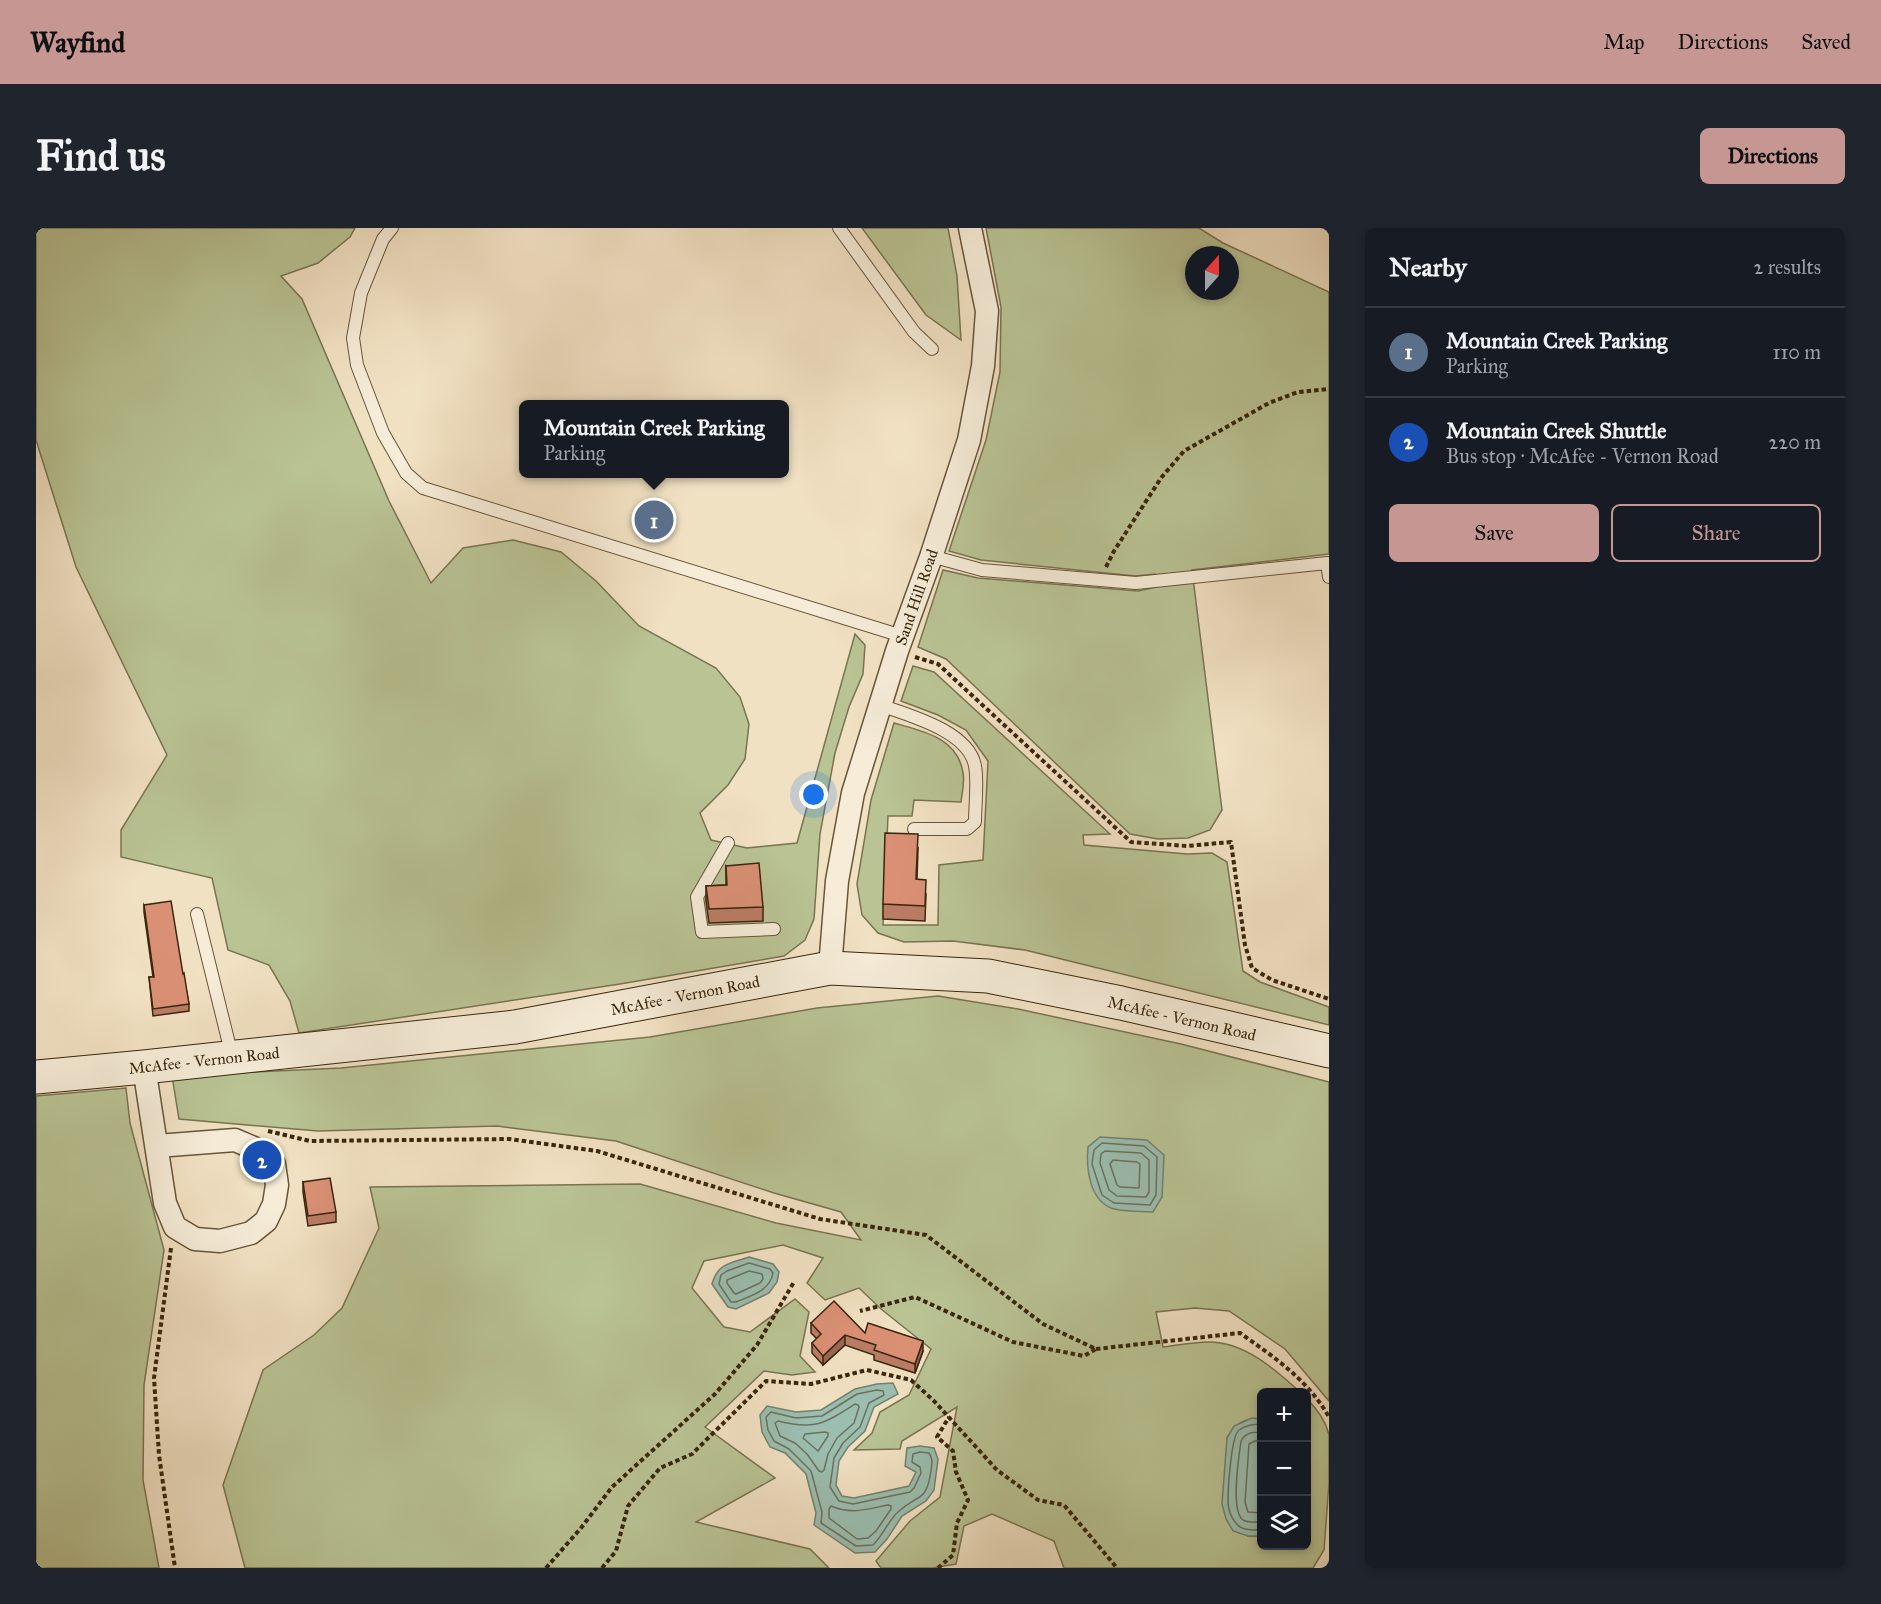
<!DOCTYPE html>
<html lang="en">
<head>
<meta charset="utf-8">
<style>
  body { margin:0; font-family:"IM FELL Great Primer",serif; background:#20242c; color:#f1f3f6 }
  .controls { position:absolute; right:18px; bottom:18px; display:grid; overflow:hidden; border-radius:9px; box-shadow:0 3px 9px #0003 }
  .controls button { width:54px; height:54px; display:grid; place-items:center; padding:0; border:0; border-bottom:2px solid #363941; background:#171b24; color:#f1f3f6; font:30px sans-serif }
  .compass { position:absolute; left:1149px; top:18px; width:54px; height:54px; border-radius:50%; background:#171b24; box-shadow:0 3px 9px #0003; rotate:21deg }
  .you { position:absolute; left:778px; top:567px; width:21px; height:21px; margin:-15px; border:4px solid #fff; border-radius:50%; background:#1a73e8; box-shadow:0 0 0 9px #1a73e833 }
  .badge { display:grid; place-items:center; width:39px; height:39px; border-radius:50%; background:#c59692; color:#fff; font-size:20px; font-weight:700 }
  .pin { position:absolute; translate:-50% -50%; border:3px solid #fff; box-shadow:0 2px 6px #0006 }
  .popup { position:absolute; left:483px; top:172px; width:270px; height:78px; box-sizing:border-box; display:grid; place-content:center; border-radius:9px; background:#171b24; filter:drop-shadow(0 2px 4px #0005); font-size:20px; white-space:nowrap; color:#9ea1a6 }
  .popup b { font-size:22px; color:#f1f3f6 }
  .popup::after { content:''; position:absolute; left:50%; top:100%; margin-left:-12px; border:12px solid transparent; border-top-color:#171b24 }
  .list { margin:0; padding:0; list-style:none }
  h2 { display:flex; justify-content:space-between; align-items:center; height:78px; margin:0; padding:0 24px; font-size:26px }
  h2 small { font-size:20px; font-weight:400; color:#9ea1a6 }
  .list li { display:grid; grid-template-columns:39px 1fr auto; gap:18px; align-items:center; box-sizing:border-box; height:90px; padding:0 24px; border-top:2px solid #363941 }
  .list b { display:block; font-size:22px; white-space:nowrap }
  .list p { margin:0; font-size:20px; white-space:nowrap; color:#9ea1a6 }
  .list em { font-size:20px; font-style:normal; color:#9ea1a6 }
  .actions { display:flex; gap:12px; padding:18px 24px }
  .actions a { flex:1; padding:14px 0; border:2px solid #c59692; border-radius:9px; text-align:center; font-size:21px; color:#c59692 }
  .actions .main { background:#c59692; color:#111 }
  .icon { flex:none; width:33px; height:33px; fill:none; stroke:currentColor; stroke-width:2; stroke-linecap:round; stroke-linejoin:round }
  .map { position:relative; flex:none; width:1293px; height:1340px; overflow:hidden; border-radius:9px }
  header { display:flex; align-items:center; gap:36px; box-sizing:border-box; height:84px; padding:0 30px; background:#c59692; color:#111 }
  header strong { font-size:28px }
  nav { display:flex; gap:33px; margin-inline-start:auto; font-size:21px }
  .intro { display:flex; align-items:center; justify-content:space-between; box-sizing:border-box; height:144px; padding:0 36px }
  h1 { margin:0; font-size:42px }
  .button { padding:15px 27px; border-radius:9px; background:#c59692; color:#111; font-size:21px; font-weight:700 }
  main { display:flex; gap:36px; padding:0 36px }
  aside { flex:1; background:#171b24; border-radius:9px; box-shadow:0 3px 9px #0003 }
  .map>svg:first-child { display:block }
</style>
</head>
<body>
<header>
<strong>Wayfind</strong>
<nav><a>Map</a><a>Directions</a><a>Saved</a></nav>
</header>
<div class="intro"><h1>Find us</h1><a class="button">Directions</a></div>
<main>
<div class="map">
<svg width="1293" height="1340" viewBox="0 0 1293 1340">
  <rect width="100%" height="100%" fill="#f1e1c3"/>
  <filter id="stains"><feTurbulence type="fractalNoise" baseFrequency=".00333" numOctaves="4"/><feColorMatrix values="0 0 0 0 .2 0 0 0 0 .09 0 0 0 0 .02 0 0 0 .5 -.17"/></filter>
  <radialGradient id="worn" r=".72"><stop offset=".6" stop-color="#630" stop-opacity="0"/><stop offset="1" stop-color="#630" stop-opacity=".3"/></radialGradient>
  <g fill="#b9c394" stroke="#797450" stroke-width="1.5" fill-rule="evenodd">
    <polygon points="0,0 319,0 314,9 282,35 245,48 266,71 353,273 395,355 427,320 477,312 525,324 560,353 603,398 680,440 704,469 713,496 709,531 692,557 664,585 675,612 711,620 761,615 819,406 829,417 827,446 813,479 799,525 784,606 778,691 769,712 748,728 584,756 263,805 254,773 233,737 192,722 176,650 85,629 85,602 131,527 40,339 0,212"/>
    <polygon points="826,0 912,0 921,48 925,112 890,87"/>
    <path d="M950 0H1163L1187 15 1293 64V326L1156 342 1186 582 1174 602 1152 610 1122 611 1094 606 910 431 882 419 907 342 942 350 1102 363 1121 359 1119 346 1099 348 945 332 913 323 950 212 964 144 965 79ZM1158 27H1194V63H1158Z"/>
    <path d="M877 438 898 444 1074 606 1047 607 1048 617 1151 626 1176 625 1191 634 1207 743 1224 754 1293 779V797L989 722 917 713 868 714 842 705 826 687 821 656 835 572 858 495C887 503 922 510 927 545 929 554 926 564 925 574L878 572 876 588H852L847 697H902L903 637 947 632 952 533 930 502 902 487 865 473Z"/>
    <path d="M902 768 982 781 1145 816 1293 854V1173L1249 1121 1193 1083 1159 1080 1120 1084 1127 1119C1142 1117 1158 1114 1173 1114 1208 1114 1239 1141 1264 1164H1226L1225 1191C1209 1189 1199 1196 1191 1210L1212 1308H1225L1226 1318H1270L1271 1171C1281 1181 1290 1193 1293 1207V1255L1288 1322 1277 1340H1028L1018 1313 956 1286 928 1298 920 1336 896 1340H845L840 1333 874 1293 904 1269 921 1179 866 1213 864 1221 818 1222 836 1205 844 1184 873 1167 895 1121 845 1081 823 1060 789 1072 771 1055 787 1030 747 1017 668 1033 656 1060 688 1099 714 1104 759 1071 773 1084 764 1128 779 1144 756 1147 728 1143 669 1199 739 1250 660 1294 774 1321 793 1340H209L187 1257 227 1142 278 1107 306 1080 343 1000 334 959 604 956 740 995 825 1012 805 984 738 965 580 913 461 898 282 903 143 891 136 848 305 840 614 809 781 780Z"/>
    <polygon points="90,860 94,895 128,1022 108,1157 107,1252 123,1340 0,1340 0,868"/>
  </g>
  <g fill="#9bbeb0" stroke="#74816e" stroke-width="1.5">
    <path d="M1064 909 1111 912 1128 927 1126 969 1117 984C1106 983 1085 984 1075 980 1053 971 1050 939 1052 919Z"/>
    <path d="M713 1029 737 1036 743 1044 741 1054 733 1065 700 1081 692 1079 676 1056C682 1035 693 1036 713 1029Z"/>
    <polygon points="857,1155 862,1166 838,1179 829,1203 812,1219 803,1233 800,1257 806,1268 818,1270 873,1258 880,1244 869,1238 871,1220 884,1218 898,1220 902,1231 898,1262 890,1273 866,1288 851,1311 839,1324 819,1325 778,1297 780,1285 770,1246 749,1225 734,1219 726,1204 724,1187 731,1178 760,1184 785,1182 819,1161 841,1156"/>
    <polygon points="1216,1190 1225,1191 1225,1308 1212,1308 1197,1303 1190,1291 1186,1276 1191,1210 1198,1198"/>
  </g>
  <g fill="none" stroke-linecap="round" stroke-linejoin="round">
    <g stroke="#6a725e" stroke-width="1.5">
      <polygon points="1066,915 1108,918 1121,929 1120,967 1114,977 1078,975 1066,967 1056,936 1058,922"/>
      <polygon points="1069,923 1105,925 1113,932 1113,964 1110,969 1081,968 1073,962 1064,935 1065,926"/>
      <polygon points="1077,932 1101,934 1104,936 1103,960 1084,959 1081,957 1074,936"/>
      <path d="M713 1035 734 1041 737 1045C734 1063 714 1068 700 1074H695L683 1056 685 1047 691 1043Z"/>
      <polygon points="713,1043 726,1046 727,1051 724,1055 700,1066 698,1065 691,1055 691,1052"/>
      <path d="M841 1162 847 1163 848 1167 833 1175 824 1199 807 1215 798 1230 794 1259 803 1273 817 1276 874 1264 878 1260 885 1245 884 1239 876 1234 877 1226 884 1224 893 1225C897 1231 896 1235 895 1243 890 1276 882 1265 862 1284 853 1292 847 1307 837 1317L820 1318 785 1295 786 1284 775 1243 753 1221 738 1213 732 1202 730 1189 735 1184 760 1190 786 1188 821 1166Z"/>
      <path d="M819 1176 822 1177 823 1179 818 1195 801 1210 792 1226 788 1242 786 1244 783 1243 771 1226 759 1215 744 1208 739 1195 742 1193C779 1202 788 1196 819 1176Z"/>
      <path d="M1226 1196C1218 1196 1210 1197 1203 1202 1195 1208 1192 1261 1192 1274 1192 1281 1195 1290 1200 1295 1205 1303 1217 1302 1226 1302"/>
      <polygon points="789,1204 792,1205 792,1208 782,1223 767,1210 769,1206"/>
      <path d="M1226 1204C1216 1204 1209 1205 1205 1213 1203 1228 1194 1283 1207 1292 1212 1295 1220 1294 1226 1294"/>
      <polyline points="1226,1213 1219,1213 1213,1216 1209,1274 1212,1284 1226,1285"/>
      <path d="M852 1277 855 1278V1281L840 1303 832 1310 821 1311 793 1290V1281L795 1278C816 1287 831 1281 852 1277Z"/>
    </g>
    <g stroke="#675539" stroke-width="14">
      <g id="lane">
        <polyline points="356,0 347,11 325,65 317,110 321,137 347,205 370,245 387,260 866,408"/>
        <polyline points="803,0 878,104 896,121"/>
        <polyline points="895,328 946,342 1100,355 1291,335 1293,349"/>
        <path d="M844 477C872 487 933 503 939 538 942 552 939 579 939 594L931 601H878"/>
        <polyline points="692,615 661,669 666,704 738,701"/>
        <polyline points="161,686 196,828"/>
      </g>
    </g>
    <g stroke="#675539" stroke-width="25">
      <g id="street">
        <polyline points="794,740 801,653 817,565 861,423 895,329 933,212 947,138 951,83 934,0"/>
        <polyline points="108,839 129,975 139,999 159,1011 184,1013 215,1005 230,993 238,976 241,957 238,936 220,921 199,912 121,918"/>
      </g>
    </g>
    <g stroke="#39260b" stroke-width="35">
      <polyline id="secondary" points="0,849 108,839 479,799 794,740 952,748 1085,775 1293,823"/>
    </g>
    <g stroke="#39260b" stroke-width="4" stroke-dasharray="4.5 3" stroke-linecap="butt">
      <polyline points="1070,339 1078,323 1125,250 1148,223 1233,175 1262,164 1293,161"/>
      <polyline points="879,429 902,436 1095,614 1151,618 1195,614 1209,717 1216,740 1236,752 1293,771"/>
      <polyline points="232,903 274,913 473,911 561,923 784,991 890,1007 1007,1096 1060,1121 1048,1128 977,1114 879,1069 824,1083"/>
      <polyline points="135,1020 118,1150 123,1227 139,1340"/>
      <path d="M1060 1121 1204 1105C1238 1129 1272 1152 1293 1189"/>
      <polyline points="510,1340 545,1300 576,1259 679,1166 721,1117 758,1054"/>
      <polyline points="566,1340 580,1323 592,1278 624,1240 656,1226 730,1153 775,1156 831,1142 875,1152 898,1173 961,1242 1002,1272 1028,1277 1081,1340"/>
      <polyline points="902,1340 917,1327 921,1295 932,1272 920,1244 917,1223 901,1209 913,1189"/>
    </g>
    <use href="#lane" stroke="#f6ecd8" stroke-width="12"/>
    <use href="#street" stroke="#f6ecd8" stroke-width="22"/>
    <use href="#secondary" stroke="#f6ecd8" stroke-width="33"/>
  </g>
  <g fill="#bb7c65" stroke="#39260b" stroke-width="1.5">
    <polygon points="882,621 881,651 890,666 889,693 847,691 847,676"/>
    <polygon points="690,638 727,679 727,693 673,695 670,673 670,658 690,657"/>
    <polygon points="108,677 147,746 153,776 153,783 117,788 113,749 117,749 108,684"/>
    <polygon points="267,954 300,984 300,994 272,998 267,964"/>
    <polygon points="775,1095 829,1105 887,1123 879,1145 838,1132 838,1127 809,1117 787,1137 776,1125 776,1115 781,1111 775,1105"/>
  </g>
  <g fill="#996552" stroke="#39260b" stroke-width="1.5">
    <polygon points="809,1107 809,1117 787,1137 787,1128"/>
    <polygon points="887,1113 887,1123 879,1145 879,1136"/>
  </g>
  <g fill="#da9075" stroke="#39260b" stroke-width="1.5">
    <polygon points="849,605 882,606 880,651 890,652 889,678 847,676"/>
    <polygon points="723,635 727,679 673,681 670,658 691,657 690,638"/>
    <polygon points="135,673 147,746 148,745 153,776 117,781 113,749 118,749 108,677"/>
    <polygon points="294,950 300,984 272,988 267,954"/>
    <polygon points="798,1073 829,1105 832,1095 887,1113 879,1136 838,1122 840,1117 809,1107 787,1128 776,1115 785,1106 775,1095"/>
  </g>
  <g text-anchor="middle" stroke-width="6" stroke-linejoin="round" paint-order="stroke">
    <g font-size="16" fill="#39260b" stroke="#f6ecd8">
      <text transform="translate(880 369) rotate(-71)" y="6">Sand Hill Road</text>
      <text transform="translate(649 767) rotate(-11)" y="6">McAfee - Vernon Road</text>
      <text transform="translate(1146 790) rotate(13)" y="6">McAfee - Vernon Road</text>
      <text transform="translate(168 832) rotate(-6)" y="6">McAfee - Vernon Road</text>
    </g>
  </g>
  <rect width="100%" height="100%" filter="url(#stains)"/>
  <rect width="100%" height="100%" fill="url(#worn)"/>
</svg>
<div class="controls">
<button>+</button>
<button>−</button>
<button><svg class="icon" aria-label="layers" viewBox="0 0 24 24"><path d="M12 4l9 5-9 5-9-5zM3 14l9 5 9-5"/></svg></button>
</div>
<svg class="compass" viewBox="-18 -18 36 36"><path d="M0-13l5 13h-10z" fill="#e53935"/><path d="M0 13l5-13h-10z" fill="#9ea1a6"/></svg>
<div class="you"></div>
<div class="pin badge" style="left:618px;top:292px;background:#5c6f8a">1</div>
<div class="popup"><b>Mountain Creek Parking</b>Parking</div>
<div class="pin badge" style="left:226px;top:932px;background:#1a4fb4">2</div>
</div>
<aside>
<h2>Nearby<small>2 results</small></h2>
<ul class="list">
<li><span class="badge" style="background:#5c6f8a">1</span><div><b>Mountain Creek Parking</b><p>Parking</p></div><em>110 m</em></li>
<li><span class="badge" style="background:#1a4fb4">2</span><div><b>Mountain Creek Shuttle</b><p>Bus stop · McAfee - Vernon Road</p></div><em>220 m</em></li>
</ul>
<div class="actions"><a class="main">Save</a><a>Share</a></div>
</aside>
</main>
</body>
</html>
